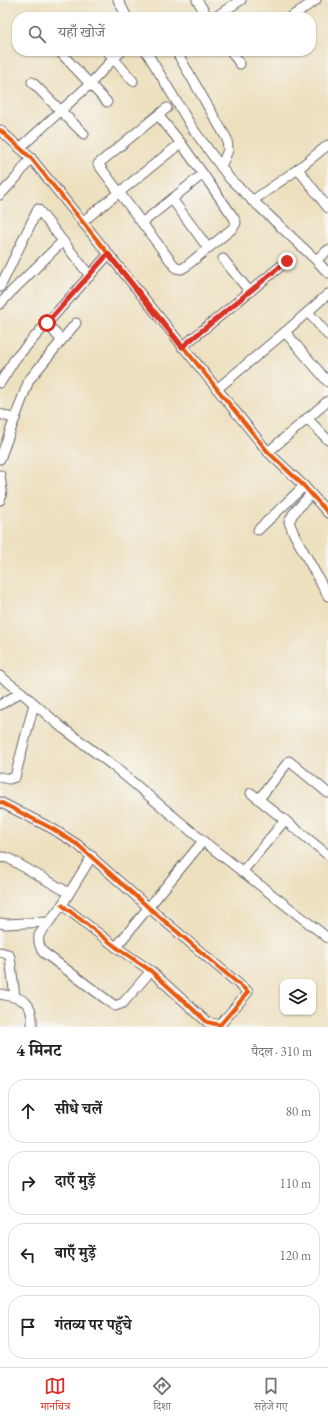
<!DOCTYPE html>
<html lang="hi">
<head>
<meta charset="utf-8">
<style>
  body { margin:0; font-family:"EB Garamond","Noto Serif Devanagari",serif; background:#f2f2f2; color:#202124 }
  .controls { position:absolute; right:12px; bottom:12px; display:grid; overflow:hidden; border-radius:8px; box-shadow:0 1px 3px #0004 }
  .controls button { width:36px; height:36px; display:grid; place-items:center; padding:0; border:0; border-bottom:1px solid #e0e0e0; background:#fff; color:#202124; font:20px sans-serif }
  .stop { position:absolute; width:12px; height:12px; margin:-9px; border:3px solid #d93025; border-radius:50%; background:#fff }
  .stop.end { background:#d93025; border-color:#fff; box-shadow:0 1px 4px #0008 }
  .list { margin:0; padding:0; list-style:none }
  h2 { display:flex; justify-content:space-between; align-items:center; height:52px; margin:0; padding:0 16px; font-size:17px }
  h2 small { font-size:13px; font-weight:400; color:#757577 }
  .list li { display:grid; grid-template-columns:26px 1fr auto; gap:12px; align-items:center; box-sizing:border-box; height:64px; margin:0 8px 8px; padding:0 8px; border:1px solid #e0e0e0; border-radius:16px }
  .list b { display:block; font-size:15px; white-space:nowrap }
  .list em { font-size:13px; font-style:normal; color:#757577 }
  .icon { flex:none; width:22px; height:22px; fill:none; stroke:currentColor; stroke-width:2; stroke-linecap:round; stroke-linejoin:round }
  .map { position:relative; flex:none; width:328px; height:1027px; overflow:hidden }
  .search { position:absolute; background:#fff; box-shadow:0 1px 3px #0004; left:12px; right:12px; top:12px; height:44px; display:flex; align-items:center; gap:10px; box-sizing:border-box; padding:0 14px; border-radius:16px; color:#757577; font-size:15px }
  .sheet { height:340px; background:#fff }
  nav { display:flex; justify-content:space-around; align-items:center; box-sizing:border-box; height:56px; border-top:1px solid #e0e0e0; background:#fff; font-size:11px; color:#757577 }
  nav a { display:grid; justify-items:center; gap:2px }
  nav .on { color:#d93025 }
  .map>svg:first-child { display:block }
</style>
</head>
<body>
<div class="map">
<svg width="328" height="1027" viewBox="0 0 328 1027">
  <rect width="100%" height="100%" fill="#f6f6f2"/>
  <filter id="ink" filterUnits="userSpaceOnUse"><feTurbulence type="fractalNoise" baseFrequency=".025" numOctaves="2"/><feDisplacementMap in="SourceGraphic" scale="8" xChannelSelector="R" yChannelSelector="G"/><feConvolveMatrix kernelMatrix="1 2 1 2 8 2 1 2 1" color-interpolation-filters="sRGB"/></filter>
  <filter id="wash" filterUnits="userSpaceOnUse"><feTurbulence type="fractalNoise" baseFrequency=".012" numOctaves="4" result="noise"/><feDisplacementMap in="SourceGraphic" scale="16" xChannelSelector="R" yChannelSelector="G"/><feGaussianBlur stdDeviation="0.9" result="paint"/><feColorMatrix in="noise" values="0 0 0 0 0 0 0 0 0 0 0 0 0 0 0 0 0 1.4 0 .05"/><feComposite in="paint" operator="in"/></filter>
  <g filter="url(#wash)">
    <rect width="100%" height="100%" fill="#ede0bf"/>
  </g>
  <g filter="url(#ink)">
    <g fill="none" stroke-linecap="round" stroke-linejoin="round">
      <g stroke="#696469" stroke-width="11">
        <g id="minor">
          <polyline points="118,0 127,17"/>
          <polyline points="197,0 208,17"/>
          <polyline points="215,17 241,0"/>
          <polyline points="291,17 316,0"/>
          <polyline points="59,51 107,102"/>
          <polyline points="107,51 133,81"/>
          <polyline points="146,51 193,129 230,179 316,260 328,273"/>
          <polyline points="176,51 227,139 228,150 221,167"/>
          <polyline points="231,51 240,64"/>
          <polyline points="32,82 84,134"/>
          <polyline points="158,115 181,143 203,174 142,223 98,164 158,115 167,108"/>
          <polyline points="0,130 31,158 268,452 304,486 328,513"/>
          <polyline points="20,148 90,84 113,59 122,51"/>
          <polyline points="298,169 328,208"/>
          <polyline points="0,195 16,178 31,158"/>
          <polyline points="172,199 208,248"/>
          <polyline points="252,201 298,169 328,145"/>
          <polyline points="82,222 181,143"/>
          <polyline points="142,223 176,268 181,269 185,267 233,228 236,223 234,218 203,174"/>
          <polyline points="223,259 250,292"/>
          <polyline points="316,260 328,250"/>
          <polyline points="0,287 38,209 90,276"/>
          <polyline points="0,304 11,292 63,241"/>
          <polyline points="308,312 328,335"/>
          <polyline points="47,323 61,340"/>
          <polyline points="285,332 328,382"/>
          <polyline points="182,347 287,261"/>
          <polyline points="0,383 15,359 108,255"/>
          <polyline points="217,389 285,332 328,294"/>
          <polyline points="0,414 15,419"/>
          <polyline points="307,418 328,440"/>
          <polyline points="268,452 328,401"/>
          <polyline points="0,459 29,380 76,323"/>
          <polyline points="0,475 2,491 0,500"/>
          <polyline points="311,494 293,514 289,522 294,534 328,596"/>
          <polyline points="258,530 304,486"/>
          <polyline points="0,676 21,692 60,726 112,765 203,841 328,938"/>
          <polyline points="0,705 21,692"/>
          <polyline points="0,777 9,779 15,777 34,704"/>
          <polyline points="251,793 328,855"/>
          <polyline points="259,799 289,761 328,793"/>
          <polyline points="0,802 53,829 78,845 148,907 248,992 220,1025 207,1022 151,971 116,947 62,905"/>
          <path d="M92 856 62 905 39 935C38 942 39 946 43 952L115 1006 123 1003 151 971"/>
          <polyline points="0,858 2,857 8,858 69,893"/>
          <polyline points="242,872 285,820"/>
          <polyline points="0,923 5,924 48,922"/>
          <polyline points="116,947 203,841"/>
          <polyline points="0,952 8,954 10,957 15,997"/>
          <path d="M0 994C23 998 34 1001 32 1027"/>
        </g>
      </g>
      <use href="#minor" stroke="#fff" stroke-width="9"/>
      <g stroke="#f6f6f2" stroke-width="6">
        <g id="cycleway">
          <polyline points="0,130 31,158 268,452 304,486 328,513"/>
          <polyline points="0,802 53,829 78,845 148,907 248,992 220,1025 207,1022 151,971 116,947 62,905"/>
        </g>
      </g>
      <use href="#cycleway" stroke="#e8590c" stroke-width="4"/>
    </g>
  </g>
  <g fill="none" stroke-linecap="round" stroke-linejoin="round" filter="url(#ink)">
    <polyline stroke="#d93025" stroke-width="5" points="47,323 108,254 182,347 287,261"/>
  </g>
</svg>
<div class="controls">
<button><svg class="icon" aria-label="layers" viewBox="0 0 24 24"><path d="M12 4l9 5-9 5-9-5zM3 14l9 5 9-5"/></svg></button>
</div>
<div class="stop" style="left:47px;top:323px"></div>
<div class="stop end" style="left:287px;top:261px"></div>
<div class="search"><svg class="icon" aria-label="search" viewBox="0 0 24 24"><circle cx="10" cy="10" r="6"/><path d="M15 15l6 6"/></svg>यहाँ खोजें</div>
</div>
<section class="sheet">
<h2>4 मिनट<small>पैदल · 310 m</small></h2>
<ul class="list">
<li><svg class="icon" aria-label="ahead" viewBox="0 0 24 24"><path d="M12 20V5M6 11l6-6 6 6"/></svg><div><b>सीधे चलें</b></div><em>80 m</em></li>
<li><svg class="icon" aria-label="right" viewBox="0 0 24 24"><path d="M7 20v-9h11M14 6l5 5-5 5"/></svg><div><b>दाएँ मुड़ें</b></div><em>110 m</em></li>
<li><svg class="icon" aria-label="left" viewBox="0 0 24 24"><path d="M17 20v-9H6M10 6l-5 5 5 5"/></svg><div><b>बाएँ मुड़ें</b></div><em>120 m</em></li>
<li><svg class="icon" aria-label="arrive" viewBox="0 0 24 24"><path d="M6 21V4h12l-3 4 3 4H6"/></svg><div><b>गंतव्य पर पहुँचे</b></div></li>
</ul>
</section>
<nav>
<a class="on"><svg class="icon" aria-label="map" viewBox="0 0 24 24"><path d="M3 6l6-2 6 2 6-2v14l-6 2-6-2-6 2zM9 4v14M15 6v14"/></svg>मानचित्र</a>
<a><svg class="icon" aria-label="directions" viewBox="0 0 24 24"><path d="M12 3l9 9-9 9-9-9zM9 14v-3h6M13 9l2 2-2 2"/></svg>दिशा</a>
<a><svg class="icon" aria-label="saved" viewBox="0 0 24 24"><path d="M7 4h10v16l-5-4-5 4z"/></svg>सहेजे गए</a>
</nav>
</body>
</html>
